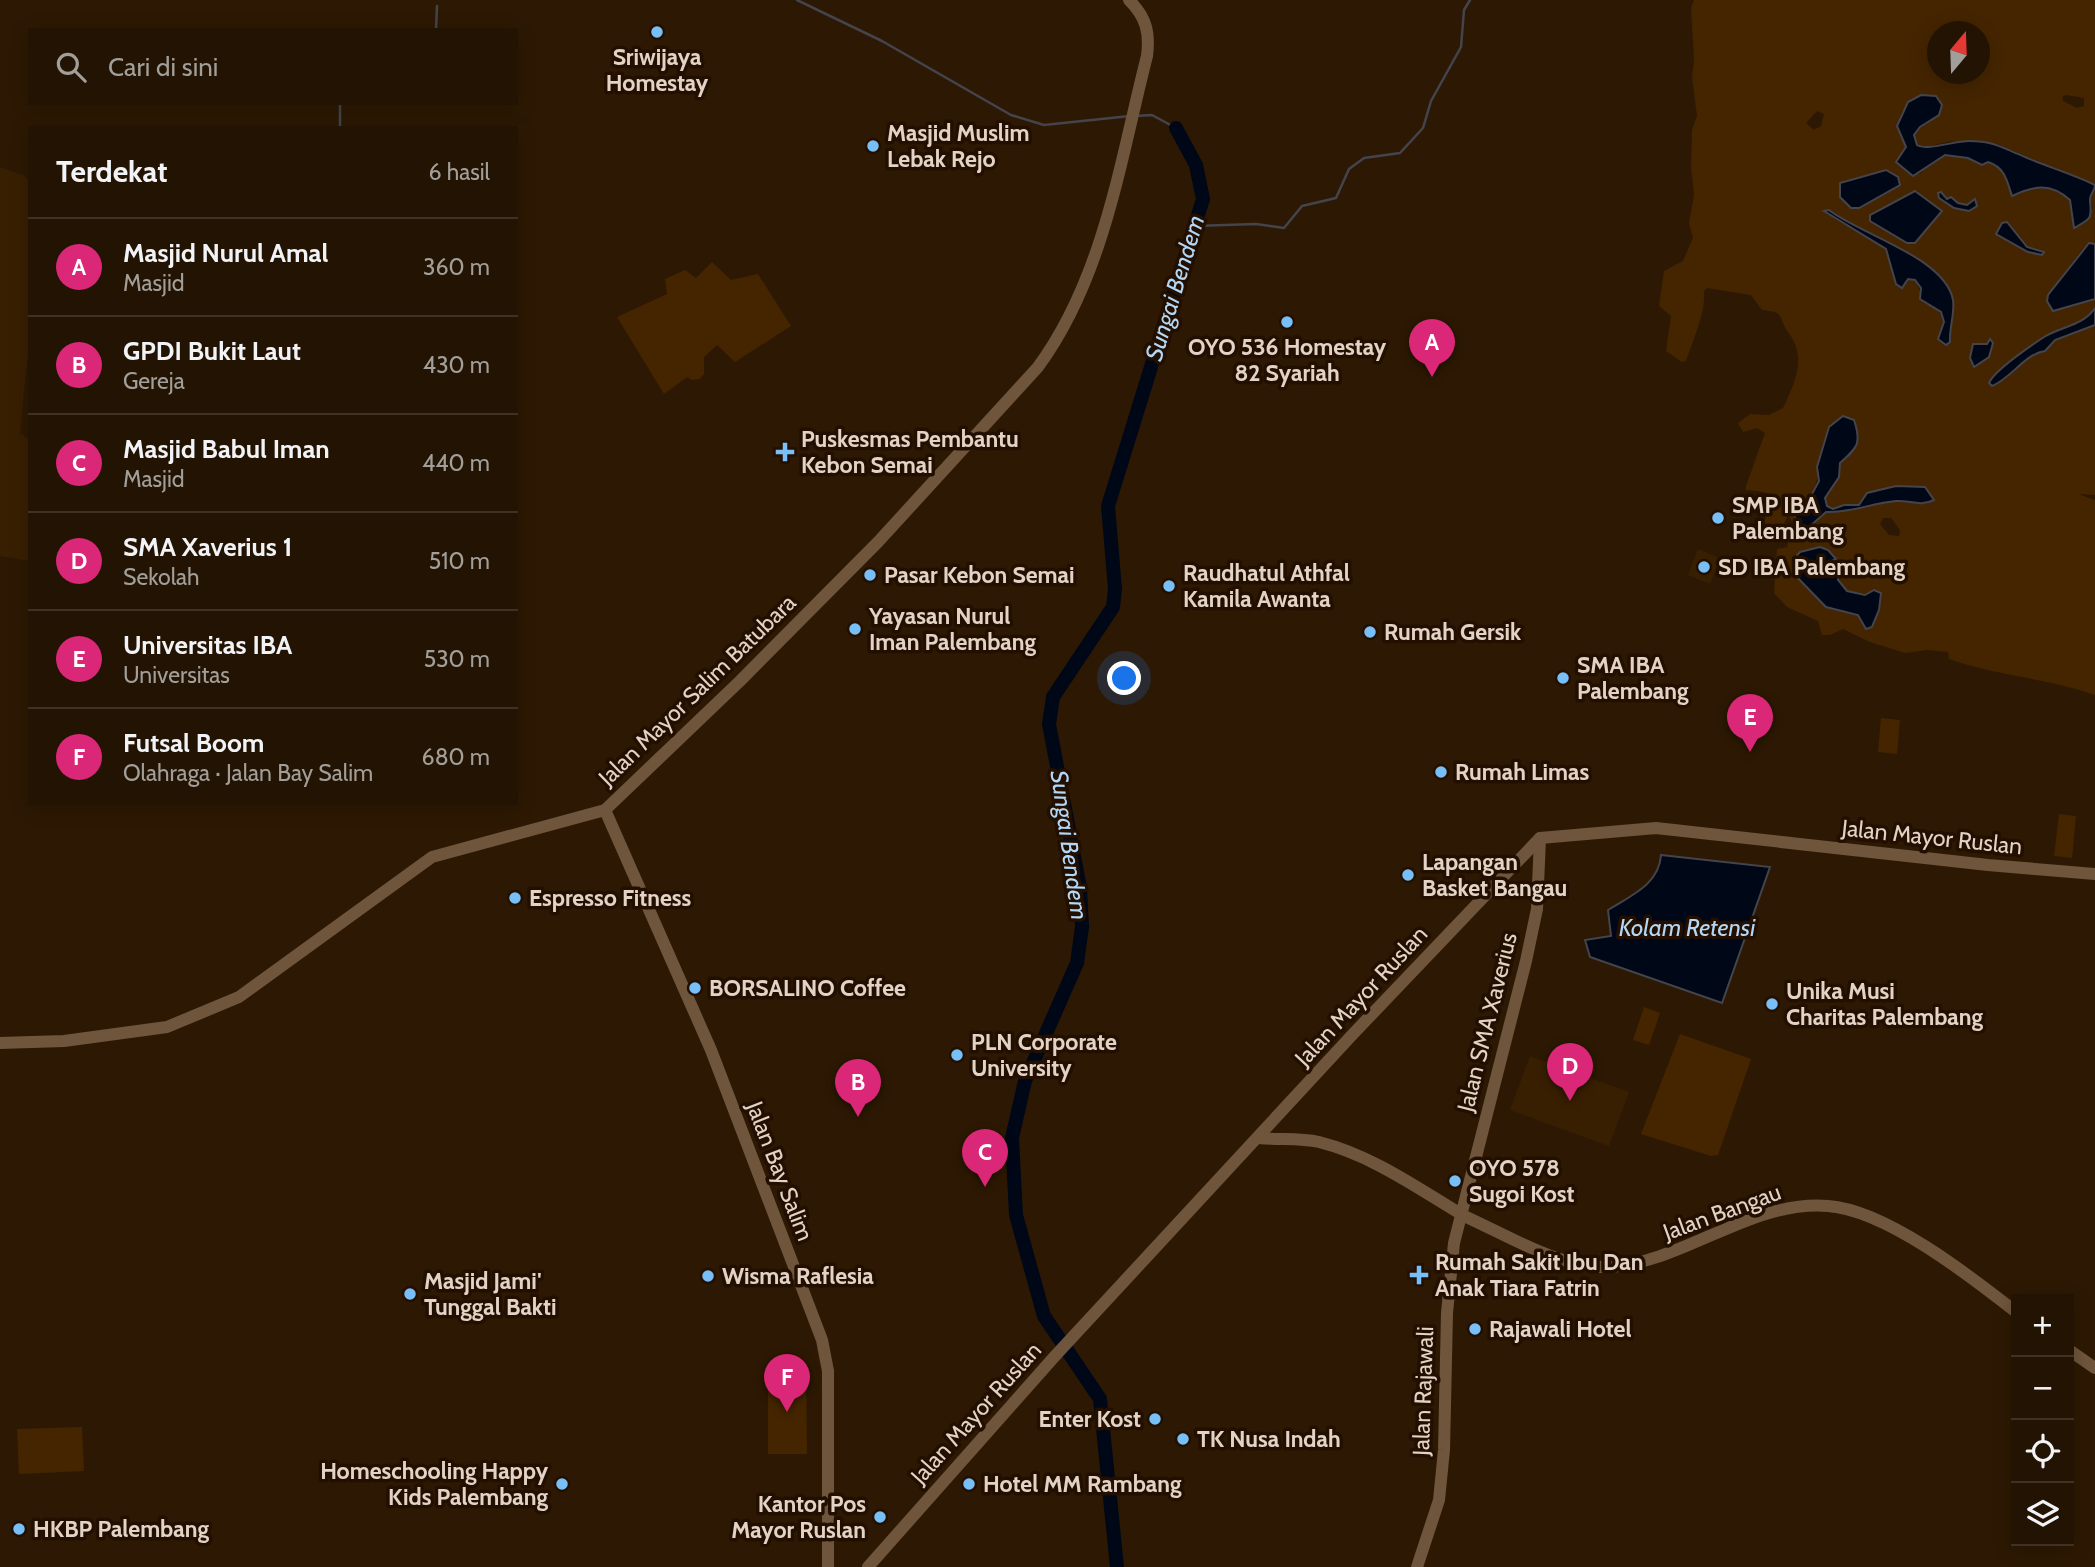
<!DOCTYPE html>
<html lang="id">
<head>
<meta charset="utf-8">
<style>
  body { margin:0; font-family:Cabin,sans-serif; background:#2a1c0c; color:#f1f3f6 }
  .controls { position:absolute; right:21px; bottom:21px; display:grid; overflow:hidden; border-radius:0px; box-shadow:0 4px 18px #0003 }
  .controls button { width:63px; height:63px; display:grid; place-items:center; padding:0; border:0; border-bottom:2px solid #3f3224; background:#221302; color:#f1f3f6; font:35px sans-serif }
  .compass { position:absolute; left:1927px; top:21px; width:63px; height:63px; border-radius:50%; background:#221302; box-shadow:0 4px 18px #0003; rotate:19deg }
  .you { position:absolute; left:1125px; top:679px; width:24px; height:24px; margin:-18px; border:5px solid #fff; border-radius:50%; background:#1a73e8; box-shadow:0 0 0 10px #1a73e833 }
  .badge { display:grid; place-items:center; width:46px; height:46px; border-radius:50%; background:#db2777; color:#fff; font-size:23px; font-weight:700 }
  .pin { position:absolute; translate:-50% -58px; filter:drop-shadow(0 2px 4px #0008) }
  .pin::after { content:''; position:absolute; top:37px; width:24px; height:21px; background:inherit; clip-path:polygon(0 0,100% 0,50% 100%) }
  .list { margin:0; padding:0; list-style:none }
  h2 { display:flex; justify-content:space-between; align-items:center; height:91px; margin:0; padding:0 28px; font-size:30px }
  h2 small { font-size:23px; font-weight:400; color:#a29e99 }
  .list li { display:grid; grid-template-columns:46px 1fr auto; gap:21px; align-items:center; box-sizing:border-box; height:98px; padding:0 28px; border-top:2px solid #3f3224 }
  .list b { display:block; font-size:26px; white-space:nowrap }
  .list p { margin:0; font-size:23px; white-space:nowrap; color:#a29e99 }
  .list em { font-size:23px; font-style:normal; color:#a29e99 }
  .icon { flex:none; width:38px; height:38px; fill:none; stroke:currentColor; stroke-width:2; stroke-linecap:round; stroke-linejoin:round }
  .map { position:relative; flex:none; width:2095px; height:1567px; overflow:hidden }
  .search { position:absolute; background:#221302; box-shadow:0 4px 18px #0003; left:28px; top:28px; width:490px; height:77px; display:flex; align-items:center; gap:18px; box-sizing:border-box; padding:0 24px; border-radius:0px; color:#a29e99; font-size:26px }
  .panel { position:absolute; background:#221302; box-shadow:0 4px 18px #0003; left:28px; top:126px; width:490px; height:679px; border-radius:0px }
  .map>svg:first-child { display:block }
  .built { fill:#391f02 }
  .green { fill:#452500; fill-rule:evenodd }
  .water { fill:#000717; stroke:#44444c; stroke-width:2 }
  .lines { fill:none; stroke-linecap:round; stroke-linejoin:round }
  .stream { stroke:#44444c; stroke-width:2.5 }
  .river { stroke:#000717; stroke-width:14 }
  .tertiary { stroke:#6f553b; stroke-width:12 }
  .poi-dot { fill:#78bff7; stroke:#230f00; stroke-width:2.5 }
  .labels { text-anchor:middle; stroke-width:7; stroke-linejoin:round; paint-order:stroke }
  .poi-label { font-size:23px; font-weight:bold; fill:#e2d3c6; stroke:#230f00; text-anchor:start }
  .street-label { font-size:23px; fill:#e2d3c6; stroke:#230f00 }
  .water-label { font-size:24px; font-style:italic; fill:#b2d7f7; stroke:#230f00 }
</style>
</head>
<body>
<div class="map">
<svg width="2095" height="1567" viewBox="0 0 2095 1567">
  <rect width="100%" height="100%" fill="#2d1903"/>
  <g class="built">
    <polygon points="0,167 25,176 30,182 30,331 20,433 30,440 30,561 0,556"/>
    <polygon points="1698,549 1720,558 1710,584 1688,575"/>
    <polygon points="1530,1056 1629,1092 1609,1146 1510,1110"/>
  </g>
  <g class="green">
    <path d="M1694,0h401v185l-100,-42 -43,-2 -32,7 -6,-6c0,-18 21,-17 28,-33l-40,3 -5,14 9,21 -10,14 24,13 12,-13 13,-6 43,7 8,3 13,13 3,18c19,-9 51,-17 60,10 3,8 0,14 6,21l15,-19 -3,-10 5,-7v53l-12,4 -35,47 5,16 42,-12v9l-7,11 -7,1 -79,48 -13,15 3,3c21,-8 31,-32 53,-35l10,-11 40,-15v170l-17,-1 17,6v195c-48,-17 -98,-19 -146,-36l-1,-7 -21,-2 -22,3 -35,-11 -27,-13 -13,6h-8l-4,-14 -31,-14 -13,-14 3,-44 10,-2 6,-24 -5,-8 -12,25 -8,-3 -3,-17 5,-24 -5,-4 -19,-2v-4l19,-53 -8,-5 -14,4 -5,-9 12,-9 19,1 14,-7c13,-28 24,-51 5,-76 -11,-16 -2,-20 -26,-22l-11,-15 -44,-7 -3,3c2,21 -11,49 -18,70l-4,1 -16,-11 5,-35 -12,-10 5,-35 19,-10 10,-23 -4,-15 5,-28 -3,-29 1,-36 5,-14 -5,-40 2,-15 -3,-53zM1938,32h42v42h-42zM2066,95l18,3v8l-7,2 -14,-7 -1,-4zM1817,111l7,3 -3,12 -7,4 -8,-7zM1900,185l-41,23h-8l-11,-11zM1915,191h4l-12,52 -37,-22 1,-6zM1829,210c30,25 117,47 124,91 2,13 -5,24 -3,37 -10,-13 -4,-30 -24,-34l-11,-24 -7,-1 -6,9 -6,-4 -10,-35 -53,-31zM2005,221l22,26 14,4 1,4 -32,-12 -14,-10zM1843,416l6,41 -9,6 -1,14 -14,21 2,8 6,3 15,-4h11l6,-9 31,-10 31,4 6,10 -8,4 -26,-4 -25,3 -48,9 -14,14 -14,-1 -4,-7 2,-9c37,-19 12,-74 47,-93zM1891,518l9,12 -1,6 -10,-1 -9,-11 3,-6zM1820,547l8,3v19l19,22 35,5 -7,25 -8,8 -9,-15 -25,-4 -40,-37 7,-21z"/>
    <polygon points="712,262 731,280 758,274 791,326 735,362 717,345 704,357 704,374 700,379 692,380 687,377 664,394 617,317 667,294 665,279 685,270 696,278"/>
    <polygon points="1881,718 1900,720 1897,754 1878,752"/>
    <polygon points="2059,814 2076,816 2072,858 2054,856"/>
    <polygon points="1644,1007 1660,1013 1649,1045 1633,1040"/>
    <polygon points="1680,1034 1751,1059 1718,1155 1711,1156 1641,1134"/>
    <polygon points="768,1369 806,1369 807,1454 768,1454"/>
    <polygon points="82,1427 84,1471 19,1474 17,1429"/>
  </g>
  <g class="water">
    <path d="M1921,95l15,1 6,9 -3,10 -19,12 -6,8 3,10c10,6 37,-4 52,-4 26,0 33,7 56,16 23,10 47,17 70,28 0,7 -6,9 -5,16 2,18 1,18 -16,27l-4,-28c-20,-18 -36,-14 -58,-4 -5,-14 -6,-28 -24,-34l-6,3 -14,-7 -23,-3 -32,21 -17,-14 10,-15 -9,-21 11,-24z"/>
    <polygon points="1886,170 1898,177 1900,185 1859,208 1851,208 1840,197 1840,183"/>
    <polygon points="1915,191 1942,211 1915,243 1907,243 1870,221 1870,215"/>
    <polygon points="1941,192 1947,199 1951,197 1958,203 1967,205 1975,199 1977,206 1969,211 1954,208 1939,198 1938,193"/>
    <path d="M1829,210c30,24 116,47 124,90 2,14 -4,28 -3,42l-4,3 -8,-6 6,-17 -3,-10 -21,-13 1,-11 -6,-8 -7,-1 -6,9 -6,-4 -10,-35 -62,-38z"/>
    <polygon points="2007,222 2027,247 2044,252 2042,255 2028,252 1996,234 2002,223"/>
    <polygon points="2089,243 2095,244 2095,299 2053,311 2047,301 2048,295"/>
    <path d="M2095,308v17l-40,15 -10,11c-21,3 -33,27 -53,35l-3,-3c5,-12 43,-38 55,-46 18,-11 39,-11 51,-29z"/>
    <polygon points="1990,339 1993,343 1989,357 1974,367 1970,358 1973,344 1987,344"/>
    <path d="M1843,416l11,4c8,24 3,28 -14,43l-1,14 -14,21 2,8 6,3 11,-4h15l8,-12 29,-7 29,1 9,13c-14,7 -24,0 -38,1 -24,2 -45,12 -70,11l-18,16 -10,-3 -6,-16 8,-2 11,-11 8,-15 -2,-14 12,-40z"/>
    <polygon points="1820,547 1828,550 1836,559 1829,562 1828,569 1838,572 1838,580 1847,591 1865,595 1874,590 1881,593 1879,610 1872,627 1866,629 1858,615 1826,607 1793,573 1793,560 1800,552"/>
    <path d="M1661,855l109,12 -48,136 -132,-46 -5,-17 26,-4 -3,-26c22,-14 51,-25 53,-55z"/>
  </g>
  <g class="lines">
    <g class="stream">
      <polyline points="797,0 882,41 1011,115 1044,125 1130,116"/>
      <polyline points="436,30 437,6"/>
      <polyline points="1136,116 1152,115 1176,128"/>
      <polyline points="340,128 340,103"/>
      <polyline points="1194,226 1256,224 1284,228 1302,206 1336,198 1349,169 1364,158 1400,153 1423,128 1431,101 1461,47 1464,10 1470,0"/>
    </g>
    <polyline class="river" points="1117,1567 1100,1399 1044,1316 1016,1215 1012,1138 1025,1081 1077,963 1082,927 1080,888 1049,724 1053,697 1113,607 1115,589 1108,506 1203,199 1196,165 1176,128"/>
    <g class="tertiary">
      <polyline points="605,810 711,1050 822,1340 828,1371 828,1567"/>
      <path d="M0,1043l64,-2 103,-14 72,-30 193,-140 173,-47 135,-129 138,-139 160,-175c66,-90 82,-206 109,-311 3,-24 -1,-39 -18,-56"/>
      <path d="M1259,1138c19,2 41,0 60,4 52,13 97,45 142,72"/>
      <path d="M1464,1216c43,19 96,53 145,51 77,-5 140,-67 219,-61 58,4 142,70 188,106"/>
      <polyline points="2069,1350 2095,1368"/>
      <polyline points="868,1567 1055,1356 1353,1034 1540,838 1656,828 1988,865 2095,874"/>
      <polyline points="1417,1567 1439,1500 1444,1450 1447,1313 1454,1243 1526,961 1537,909 1540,838"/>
    </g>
  </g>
  <g class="poi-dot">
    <circle cx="657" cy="32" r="7"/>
    <circle cx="873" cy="146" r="7"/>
    <circle cx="1287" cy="322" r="7"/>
    <path d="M781.5 441.5h7v7h7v7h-7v7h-7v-7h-7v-7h7z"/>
    <circle cx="1718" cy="518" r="7"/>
    <circle cx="1704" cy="567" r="7"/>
    <circle cx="870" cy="575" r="7"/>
    <circle cx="1169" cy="586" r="7"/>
    <circle cx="855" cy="629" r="7"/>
    <circle cx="1370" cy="632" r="7"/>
    <circle cx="1563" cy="678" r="7"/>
    <circle cx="1441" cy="772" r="7"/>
    <circle cx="1408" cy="875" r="7"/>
    <circle cx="515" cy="898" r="7"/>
    <circle cx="695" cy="988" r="7"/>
    <circle cx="1772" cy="1004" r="7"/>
    <circle cx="957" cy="1055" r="7"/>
    <circle cx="1455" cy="1181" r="7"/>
    <path d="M1415.5 1264.5h7v7h7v7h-7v7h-7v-7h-7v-7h7z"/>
    <circle cx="708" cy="1276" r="7"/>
    <circle cx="410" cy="1294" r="7"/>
    <circle cx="1475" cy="1329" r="7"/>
    <circle cx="1155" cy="1419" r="7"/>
    <circle cx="1183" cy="1439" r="7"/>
    <circle cx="562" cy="1484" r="7"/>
    <circle cx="969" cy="1484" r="7"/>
    <circle cx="880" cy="1517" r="7"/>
    <circle cx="19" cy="1529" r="7"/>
  </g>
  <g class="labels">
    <g class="poi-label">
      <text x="657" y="65" text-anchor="middle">Sriwijaya<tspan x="657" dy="26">Homestay</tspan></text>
      <text x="887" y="141">Masjid Muslim<tspan x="887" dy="26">Lebak Rejo</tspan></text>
      <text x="1287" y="355" text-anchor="middle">OYO 536 Homestay<tspan x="1287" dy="26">82 Syariah</tspan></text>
      <text x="801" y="447">Puskesmas Pembantu<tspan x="801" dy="26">Kebon Semai</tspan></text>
      <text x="1732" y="513">SMP IBA<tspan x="1732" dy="26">Palembang</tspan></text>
      <text x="1718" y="575">SD IBA Palembang</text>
      <text x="1183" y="581">Raudhatul Athfal<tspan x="1183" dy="26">Kamila Awanta</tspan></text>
      <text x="884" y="583">Pasar Kebon Semai</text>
      <text x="869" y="624">Yayasan Nurul<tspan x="869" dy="26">Iman Palembang</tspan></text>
      <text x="1384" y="640">Rumah Gersik</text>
      <text x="1577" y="673">SMA IBA<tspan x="1577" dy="26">Palembang</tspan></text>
      <text x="1455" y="780">Rumah Limas</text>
      <text x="1422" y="870">Lapangan<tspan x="1422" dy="26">Basket Bangau</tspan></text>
      <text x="529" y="906">Espresso Fitness</text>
      <text x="709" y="996">BORSALINO Coffee</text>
      <text x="1786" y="999">Unika Musi<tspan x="1786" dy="26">Charitas Palembang</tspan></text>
      <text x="971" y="1050">PLN Corporate<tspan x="971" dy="26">University</tspan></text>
      <text x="1469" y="1176">OYO 578<tspan x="1469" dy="26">Sugoi Kost</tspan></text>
      <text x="1435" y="1270">Rumah Sakit Ibu Dan<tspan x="1435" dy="26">Anak Tiara Fatrin</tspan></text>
      <text x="722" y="1284">Wisma Raflesia</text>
      <text x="424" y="1289">Masjid Jami'<tspan x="424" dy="26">Tunggal Bakti</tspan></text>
      <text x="1489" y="1337">Rajawali Hotel</text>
      <text x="1141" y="1427" text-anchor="end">Enter Kost</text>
      <text x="1197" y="1447">TK Nusa Indah</text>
      <text x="548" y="1479" text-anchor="end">Homeschooling Happy<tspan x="548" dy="26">Kids Palembang</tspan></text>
      <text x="983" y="1492">Hotel MM Rambang</text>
      <text x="866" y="1512" text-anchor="end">Kantor Pos<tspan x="866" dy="26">Mayor Ruslan</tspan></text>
      <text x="33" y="1537">HKBP Palembang</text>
    </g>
    <g class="street-label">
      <text transform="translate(697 690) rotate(-44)" y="8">Jalan Mayor Salim Batubara</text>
      <text transform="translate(1932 837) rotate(6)" y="8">Jalan Mayor Ruslan</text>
      <text transform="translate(1361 996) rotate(-47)" y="8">Jalan Mayor Ruslan</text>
      <text transform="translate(1487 1022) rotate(-76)" y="8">Jalan SMA Xaverius</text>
      <text transform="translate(780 1171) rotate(69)" y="8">Jalan Bay Salim</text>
      <text transform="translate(1722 1212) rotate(-20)" y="8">Jalan Bangau</text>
      <text transform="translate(1423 1391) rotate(-88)" y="8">Jalan Rajawali</text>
      <text transform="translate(976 1413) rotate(-48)" y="8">Jalan Mayor Ruslan</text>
    </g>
    <g class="water-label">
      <text transform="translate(1175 288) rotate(-73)" y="8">Sungai Bendem</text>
      <text transform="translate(1069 845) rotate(82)" y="8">Sungai Bendem</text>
      <text x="1687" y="936">Kolam Retensi</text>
    </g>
  </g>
</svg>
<div class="controls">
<button>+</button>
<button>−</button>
<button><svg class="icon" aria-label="locate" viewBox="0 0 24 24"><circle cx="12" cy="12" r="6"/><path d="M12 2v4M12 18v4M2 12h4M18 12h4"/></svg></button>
<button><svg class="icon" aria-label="layers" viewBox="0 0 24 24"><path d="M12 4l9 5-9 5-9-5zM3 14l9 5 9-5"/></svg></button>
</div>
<svg class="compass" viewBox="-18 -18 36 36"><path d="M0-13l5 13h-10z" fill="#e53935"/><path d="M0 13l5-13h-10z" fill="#a29e99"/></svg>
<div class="you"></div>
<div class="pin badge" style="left:1432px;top:377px">A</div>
<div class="pin badge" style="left:858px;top:1117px">B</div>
<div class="pin badge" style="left:985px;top:1187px">C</div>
<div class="pin badge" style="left:1570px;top:1101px">D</div>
<div class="pin badge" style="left:1750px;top:752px">E</div>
<div class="pin badge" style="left:787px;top:1412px">F</div>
<div class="search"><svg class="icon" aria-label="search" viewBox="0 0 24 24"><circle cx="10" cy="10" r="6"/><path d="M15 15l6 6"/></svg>Cari di sini</div>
<section class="panel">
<h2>Terdekat<small>6 hasil</small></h2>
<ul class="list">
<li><span class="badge">A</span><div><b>Masjid Nurul Amal</b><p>Masjid</p></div><em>360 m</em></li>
<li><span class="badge">B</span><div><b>GPDI Bukit Laut</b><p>Gereja</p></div><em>430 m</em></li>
<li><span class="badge">C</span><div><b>Masjid Babul Iman</b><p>Masjid</p></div><em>440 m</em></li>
<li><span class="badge">D</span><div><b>SMA Xaverius 1</b><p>Sekolah</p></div><em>510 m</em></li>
<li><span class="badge">E</span><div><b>Universitas IBA</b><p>Universitas</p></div><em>530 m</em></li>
<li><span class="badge">F</span><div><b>Futsal Boom</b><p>Olahraga · Jalan Bay Salim</p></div><em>680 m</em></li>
</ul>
</section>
</div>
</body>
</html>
